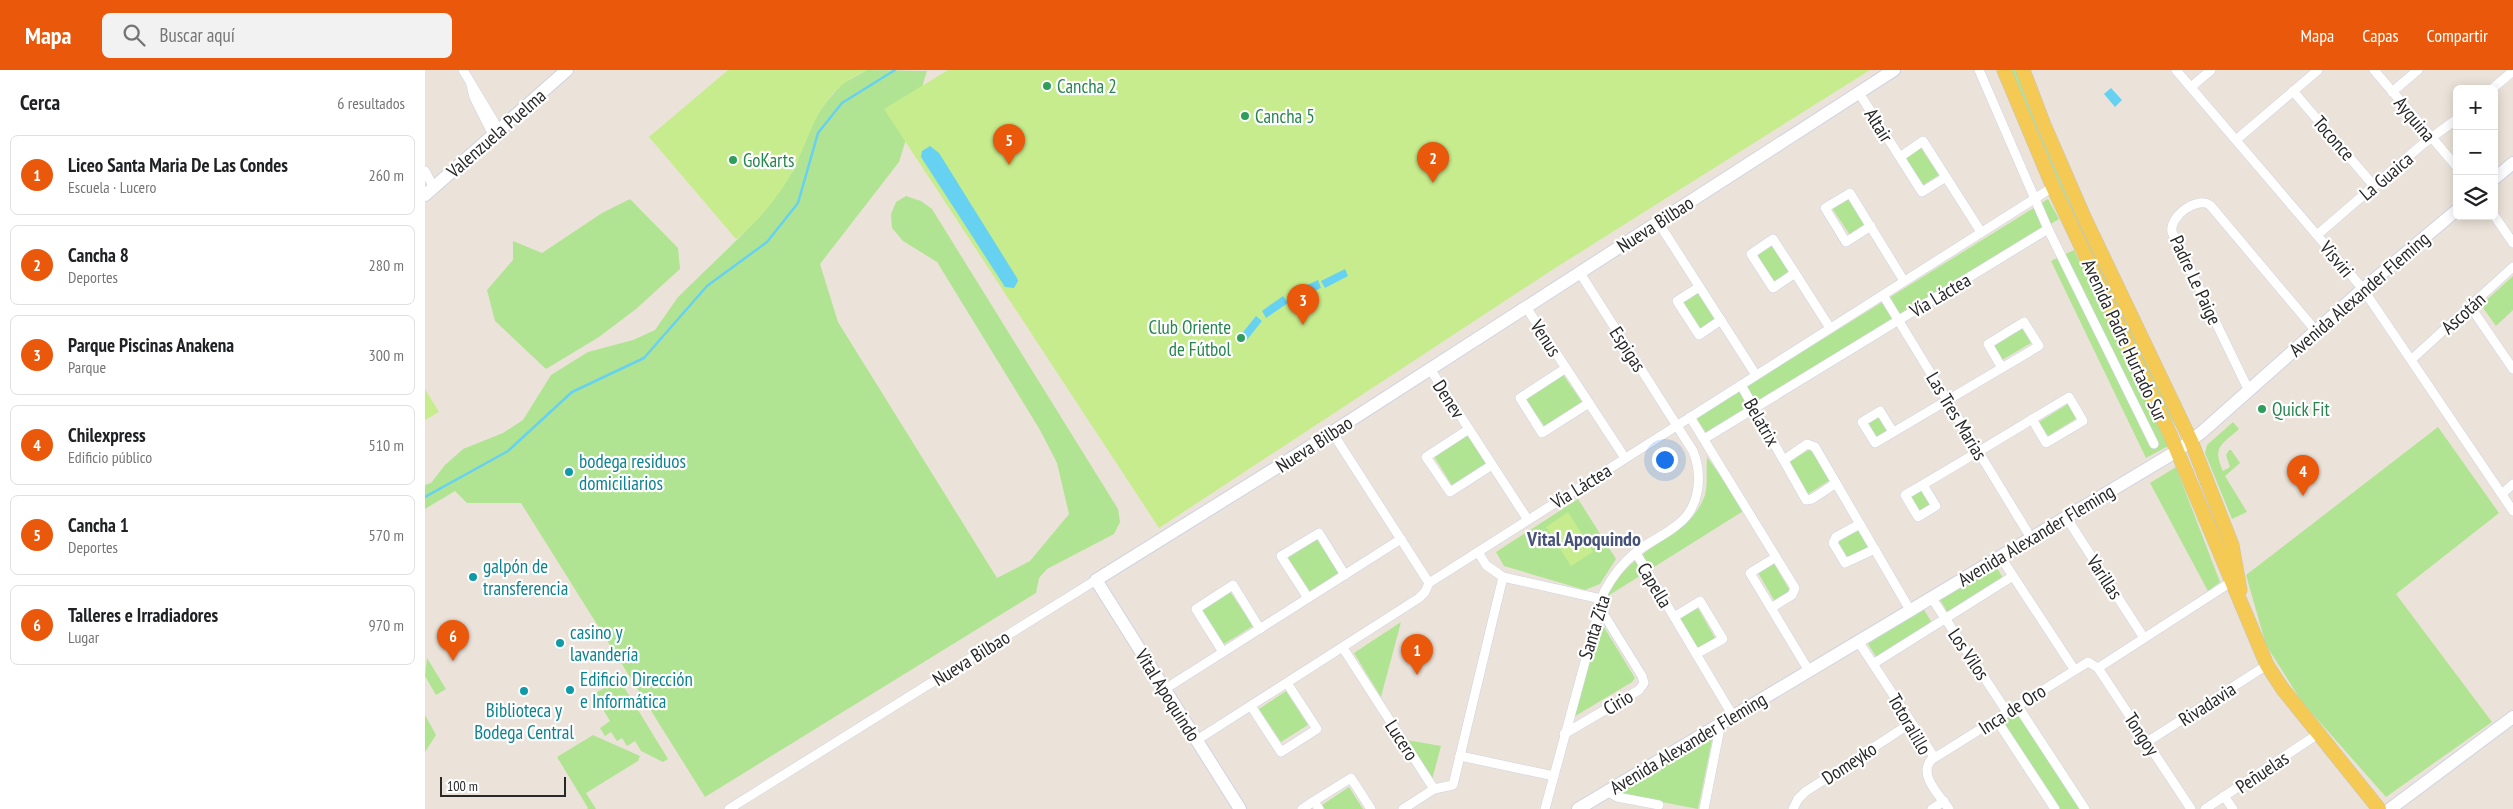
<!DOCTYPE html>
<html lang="es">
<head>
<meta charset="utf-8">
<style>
  body { margin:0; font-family:"PT Sans Narrow",sans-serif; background:#f2f2f2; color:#202124 }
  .controls { position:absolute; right:15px; top:15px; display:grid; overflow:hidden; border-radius:8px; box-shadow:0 2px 12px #0003 }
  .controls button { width:45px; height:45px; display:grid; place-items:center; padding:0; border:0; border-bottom:1px solid #e0e0e0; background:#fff; color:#202124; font:25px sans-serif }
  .scale { position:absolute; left:15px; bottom:12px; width:126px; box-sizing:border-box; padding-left:5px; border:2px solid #282828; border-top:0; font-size:14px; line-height:18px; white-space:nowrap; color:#282828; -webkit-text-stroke:4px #fff; paint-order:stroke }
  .you { position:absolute; left:1239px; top:389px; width:18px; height:18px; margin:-12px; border:4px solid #fff; border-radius:50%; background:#1a73e8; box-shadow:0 0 0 8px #1a73e833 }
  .badge { display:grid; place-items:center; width:32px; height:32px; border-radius:50%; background:#ea580c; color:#fff; font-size:16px; font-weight:700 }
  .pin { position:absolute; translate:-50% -41px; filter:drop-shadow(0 1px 2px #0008) }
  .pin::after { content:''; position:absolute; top:26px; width:18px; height:15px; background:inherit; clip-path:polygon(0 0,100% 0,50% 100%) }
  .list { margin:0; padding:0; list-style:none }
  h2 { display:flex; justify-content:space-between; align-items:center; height:65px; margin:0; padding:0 20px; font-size:21px }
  h2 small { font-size:16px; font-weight:400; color:#757577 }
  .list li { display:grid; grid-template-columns:32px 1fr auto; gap:15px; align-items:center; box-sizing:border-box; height:80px; margin:0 10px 10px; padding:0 10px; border:1px solid #e0e0e0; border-radius:8px }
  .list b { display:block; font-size:19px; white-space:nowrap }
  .list p { margin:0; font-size:16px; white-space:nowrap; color:#757577 }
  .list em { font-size:16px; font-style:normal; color:#757577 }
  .icon { flex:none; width:28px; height:28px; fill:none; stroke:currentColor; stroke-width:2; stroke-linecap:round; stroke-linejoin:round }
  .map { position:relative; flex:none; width:2088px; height:739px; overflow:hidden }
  header { display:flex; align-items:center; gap:30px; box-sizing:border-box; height:70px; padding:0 25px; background:#ea580c; color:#fff }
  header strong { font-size:24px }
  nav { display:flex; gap:28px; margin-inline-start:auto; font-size:18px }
  .search { width:350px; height:45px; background:#f2f2f2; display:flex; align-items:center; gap:12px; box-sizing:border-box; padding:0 18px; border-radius:8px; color:#757577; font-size:19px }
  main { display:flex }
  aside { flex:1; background:#fff }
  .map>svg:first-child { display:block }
  .green { fill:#b1e492 }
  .pitch { fill:#c7ec8d }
  .water { fill:#67d1f2 }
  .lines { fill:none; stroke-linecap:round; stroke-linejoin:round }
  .stream { stroke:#67d1f2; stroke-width:2.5 }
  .street-casing { stroke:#ced2e2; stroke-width:10 }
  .secondary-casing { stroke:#ced2e2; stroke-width:14 }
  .primary-casing { stroke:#c3c3c3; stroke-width:15 }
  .street { stroke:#fff; stroke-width:9 }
  .secondary { stroke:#fff; stroke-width:12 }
  .primary { stroke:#f5ca54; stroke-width:14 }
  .leisure-dot { fill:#2e9e5b; stroke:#fff; stroke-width:2 }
  .culture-dot { fill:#0f9aa8; stroke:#fff; stroke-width:2 }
  .labels { text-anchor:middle; stroke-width:4.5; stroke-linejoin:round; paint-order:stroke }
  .leisure-label { font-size:19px; fill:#27864d; stroke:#fff; text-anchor:start }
  .street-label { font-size:19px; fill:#282828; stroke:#fff }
  .culture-label { font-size:19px; fill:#0d838f; stroke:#fff; text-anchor:start }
  .neighbourhood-label { font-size:20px; font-weight:bold; fill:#475279; stroke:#fff }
</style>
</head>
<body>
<header>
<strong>Mapa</strong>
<div class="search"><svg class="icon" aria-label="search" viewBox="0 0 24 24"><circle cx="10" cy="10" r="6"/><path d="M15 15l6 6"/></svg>Buscar aquí</div>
<nav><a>Mapa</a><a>Capas</a><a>Compartir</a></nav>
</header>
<main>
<aside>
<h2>Cerca<small>6 resultados</small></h2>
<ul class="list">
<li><span class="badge">1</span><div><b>Liceo Santa Maria De Las Condes</b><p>Escuela · Lucero</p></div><em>260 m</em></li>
<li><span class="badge">2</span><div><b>Cancha 8</b><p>Deportes</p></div><em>280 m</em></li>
<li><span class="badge">3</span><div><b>Parque Piscinas Anakena</b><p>Parque</p></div><em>300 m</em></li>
<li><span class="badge">4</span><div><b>Chilexpress</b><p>Edificio público</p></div><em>510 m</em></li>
<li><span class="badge">5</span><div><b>Cancha 1</b><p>Deportes</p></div><em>570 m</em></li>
<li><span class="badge">6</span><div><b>Talleres e Irradiadores</b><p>Lugar</p></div><em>970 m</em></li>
</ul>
</aside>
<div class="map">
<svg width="2088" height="739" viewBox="0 0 2088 739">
  <rect width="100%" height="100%" fill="#ebe3d9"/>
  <g class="green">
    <polygon points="442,0 502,1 474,92 395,194 413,252 572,508 605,491 644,444 632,393 615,360 512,192 478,171 467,158 466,144 471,132 481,126 496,131 507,139 693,439 695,452 689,464 622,499 614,508 611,523 280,727 96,433 42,433 30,421 0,439 0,415 6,413 20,395 38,379 78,363 98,350 126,305 163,282 208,270 230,260 253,227 318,164 347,129 369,100 388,51 402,31 417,14"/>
    <polygon points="1586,0 1593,0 1753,356 1751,357 1722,306 1636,123"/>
    <polygon points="1496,78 1514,105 1498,115 1480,88"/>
    <polygon points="1423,127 1441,154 1425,165 1407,138"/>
    <polygon points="205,129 253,178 255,199 211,239 174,267 121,299 70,251 62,220 88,190 88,171 117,183 177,143"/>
    <polygon points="1623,129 1634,149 1282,364 1271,348"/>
    <polygon points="1347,175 1365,202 1349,212 1332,185"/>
    <polygon points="1649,180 1743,376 1721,388 1626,191"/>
    <polygon points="2088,206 2088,240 2071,256 2056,235"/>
    <polygon points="1273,222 1291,249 1275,259 1258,232"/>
    <polygon points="1598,258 1606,273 1577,290 1569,276"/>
    <polygon points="1137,303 1157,332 1120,357 1100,328"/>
    <polygon points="1643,334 1652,348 1623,366 1614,352"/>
    <polygon points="1454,347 1463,361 1451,368 1442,353"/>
    <path d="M1808,352l6,7c-18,16 -27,18 -16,42l7,-4 -4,-12 3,-5h2l9,13 -15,13 22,36 -15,7 -27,-66 2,-8z"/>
    <polygon points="2013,357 2074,443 1971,524 2067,652 1961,727 1877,632 1841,575 1821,505"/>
    <polygon points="1044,362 1064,394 1028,417 1008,385"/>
    <polygon points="1385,379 1405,410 1383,424 1363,393"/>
    <path d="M1282,387l38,53 -142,89c11,-20 26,-34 44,-48 22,-16 48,-27 58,-56 3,-11 1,-27 2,-38z"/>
    <polygon points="1751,397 1795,512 1783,521 1725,413"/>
    <polygon points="1498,420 1506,435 1495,441 1486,427"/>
    <polygon points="1153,429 1191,489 1175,514 1160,520 1079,496 1071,482"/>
    <polygon points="1434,460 1445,478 1424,490 1413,472"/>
    <polygon points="892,469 914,504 886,523 863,488"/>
    <polygon points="1348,492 1365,521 1349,530 1332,501"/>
    <polygon points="1569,493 1578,508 1523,543 1514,528"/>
    <polygon points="804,520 828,556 799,574 776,538"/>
    <polygon points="1273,538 1290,568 1270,580 1252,550"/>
    <polygon points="1498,538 1507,553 1452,588 1443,574"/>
    <polygon points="1174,549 1210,608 1207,612 1147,648"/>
    <polygon points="976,552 956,627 929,583"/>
    <polygon points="2,588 21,619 11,625 0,606"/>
    <polygon points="194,609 243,689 238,692 216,681 210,671 202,676 197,668 192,671 186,662 180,666 175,658 185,651 169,624"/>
    <polygon points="861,621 883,655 856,672 834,639"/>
    <polygon points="1592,639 1656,739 1634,739 1577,650"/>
    <polygon points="0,645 11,665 0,682"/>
    <polygon points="1289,660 1273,739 1185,722"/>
    <polygon points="168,665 215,686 213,691 161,723 171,739 162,739 163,738 132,687"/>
    <polygon points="982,670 1016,676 1007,710"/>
    <polygon points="924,717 938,739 900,739 897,735"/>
  </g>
  <g class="pitch">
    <path d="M303,0h139c-49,22 -52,56 -73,98 -10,22 -38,57 -58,71l-87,-102z"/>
    <polygon points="523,0 1445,0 1127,200 734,458 459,39"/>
    <polygon points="0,319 14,342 0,350"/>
    <polygon points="1143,442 1168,482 1146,496 1121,457"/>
  </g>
  <g class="water">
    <polygon points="1686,18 1697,30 1690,37 1679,24"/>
    <polygon points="505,76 514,83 592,208 593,211 589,218 580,217 496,87 497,81"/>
    <polygon points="920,199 923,206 900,218 896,211"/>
    <polygon points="893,210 896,218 872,228 869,221"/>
    <polygon points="858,226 863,233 841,248 837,241"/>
    <polygon points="831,246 837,251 821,271 815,266"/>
  </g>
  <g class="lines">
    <polyline class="stream" points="0,427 83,381 147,322 219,288 282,216 342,172 373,133 393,63 417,33 470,0"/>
    <g class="street-casing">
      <g id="street">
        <polyline points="38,0 74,60"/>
        <polyline points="1554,0 1623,159 1729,374"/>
        <polyline points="1751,0 1938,219 2088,441"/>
        <polyline points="1949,0 2032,97"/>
        <polyline points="46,15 49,27 68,65"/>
        <polyline points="1766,17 1786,0"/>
        <polyline points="2067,19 2088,1"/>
        <polyline points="1868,21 1949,116"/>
        <polyline points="1967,22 1993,0"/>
        <polyline points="1434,23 1497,122 1521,107"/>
        <polyline points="1811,70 1893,0"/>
        <polyline points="1475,87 1498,71 1556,162"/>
        <polyline points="0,101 9,118"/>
        <polyline points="2069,145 2088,173"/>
        <polyline points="1233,152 1331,305"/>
        <polyline points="1446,156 1421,172 1400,138 1425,123 1479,211"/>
        <polyline points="1892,165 1999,73 2032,49"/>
        <polygon points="1348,169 1370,203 1348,218 1326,184"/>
        <polyline points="1370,203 1405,258"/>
        <polyline points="1274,217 1252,231 1274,265 1296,250"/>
        <polyline points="1458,225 1606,468"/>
        <polyline points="2045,236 2088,299"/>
        <polyline points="1101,237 1200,388"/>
        <polyline points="1987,289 2088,197"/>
        <polyline points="1141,298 1095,328 1117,363 1164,333"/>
        <polyline points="1005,299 1103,450"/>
        <polyline points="1316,315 1381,430 1387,429 1411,413"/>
        <path d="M1824,321l-77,-159c-3,-15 24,-36 38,-27l106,126"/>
        <polyline points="1265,347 1370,518 1367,525 1346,538"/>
        <polyline points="1044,359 1001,387 1025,422 1067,395"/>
        <polyline points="907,362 1004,513"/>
        <polyline points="1468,362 1455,341 1437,352 1450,373 1614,276 1599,252 1563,274 1577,298"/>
        <polyline points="1279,369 1623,159"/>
        <polyline points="1359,390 1382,374 1390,377 1485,540"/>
        <path d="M1498,415l13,21 -18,11 -13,-22c55,-32 109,-65 164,-98l14,24 -37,22 -14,-24"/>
        <polyline points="2077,424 2088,414"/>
        <polyline points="1641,447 1719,568"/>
        <polyline points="1435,454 1411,467 1408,473 1420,493 1450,479"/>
        <polyline points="1053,482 1061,495 1078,507 1176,529"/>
        <polyline points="1211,483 1308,646"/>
        <polyline points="1575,486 1649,599"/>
        <polyline points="1351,487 1325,503 1384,601"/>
        <polyline points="1506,527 1582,642"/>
        <polyline points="883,528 856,486 894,463 920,505"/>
        <polyline points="1249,547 1275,531 1298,569 1271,584"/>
        <polyline points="1433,571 1509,687"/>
        <polyline points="918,578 1009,719"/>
        <polyline points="798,582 771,539 808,515 835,559"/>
        <polyline points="1448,594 1588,506"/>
        <polyline points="1673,598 1806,512"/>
        <polyline points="740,619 976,469"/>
        <polyline points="1592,635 1660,739"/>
        <polyline points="826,636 856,682 892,659 862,613"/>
        <polyline points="1571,649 1630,739"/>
        <polyline points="1139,664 1214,620 1219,613 1217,606 1173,535"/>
        <polyline points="772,670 994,528 1000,522 1004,513 1628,117"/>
        <polyline points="1722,672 1842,595"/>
        <polyline points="1035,686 1129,706"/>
        <polyline points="1182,721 1192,727 1234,735"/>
        <polyline points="1799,726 1808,739"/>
        <polyline points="889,731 926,708 946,739"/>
        <polyline points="304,739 671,510"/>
        <polyline points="877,739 889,731 894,739"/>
        <polyline points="978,739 1009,719 1028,715 1078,507"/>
        <path d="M1120,739l59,-217c8,-15 18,-28 31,-39 13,-11 29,-17 42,-28 23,-17 26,-49 16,-74l-113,-178"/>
        <polyline points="1279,739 1296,653"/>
        <polyline points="1368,739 1373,729 1380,722 1486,653"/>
        <polyline points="1507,739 1519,731"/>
        <path d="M1524,739c-9,-13 -31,-34 -18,-49l157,-98 10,6 93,141"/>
        <polyline points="1780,739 1893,664"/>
      </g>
    </g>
    <g class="secondary-casing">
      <g id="secondary">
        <polyline points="2069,109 2088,93"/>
        <polyline points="0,125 142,0"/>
        <polyline points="815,739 671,510 878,381 1469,0"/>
        <polyline points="1153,739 1752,381 1777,362 1938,219 2032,140"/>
        <polyline points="1965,739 2088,647"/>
      </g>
    </g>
    <g class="primary-casing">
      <g id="primary">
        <polyline points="1579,0 1628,117 1745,364 1842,595 1857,618 1954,739"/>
        <polyline points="1598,0 1619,55 1659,147 1766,371 1807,475 1815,520"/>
      </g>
    </g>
    <use href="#street" class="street"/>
    <use href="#secondary" class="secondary"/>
    <use href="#primary" class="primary"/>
  </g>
  <g class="leisure-dot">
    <circle cx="622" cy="16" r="5"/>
    <circle cx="820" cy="46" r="5"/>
    <circle cx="308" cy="90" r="5"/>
    <circle cx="816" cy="268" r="5"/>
    <circle cx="1837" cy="339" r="5"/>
  </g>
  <g class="culture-dot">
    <circle cx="144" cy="402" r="5"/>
    <circle cx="48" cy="507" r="5"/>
    <circle cx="135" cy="573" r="5"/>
    <circle cx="145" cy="620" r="5"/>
    <circle cx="99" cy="621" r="5"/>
  </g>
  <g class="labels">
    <g class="leisure-label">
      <text x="632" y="23">Cancha 2</text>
      <text x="830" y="53">Cancha 5</text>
      <text x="318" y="97">GoKarts</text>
      <text x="806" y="264" text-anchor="end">Club Oriente<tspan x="806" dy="22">de Fútbol</tspan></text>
      <text x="1847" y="346">Quick Fit</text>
    </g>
    <g class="street-label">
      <text transform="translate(1990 49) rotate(50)" y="7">Ayquina</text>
      <text transform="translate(1454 55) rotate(58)" y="7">Altair</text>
      <text transform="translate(71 63) rotate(-41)" y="7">Valenzuela Puelma</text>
      <text transform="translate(1909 68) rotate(49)" y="7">Toconce</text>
      <text transform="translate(1961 106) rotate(-40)" y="7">La Guaica</text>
      <text transform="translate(1230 154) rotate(-33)" y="7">Nueva Bilbao</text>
      <text transform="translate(1912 189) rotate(50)" y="7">Visviri</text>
      <text transform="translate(1771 210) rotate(65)" y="7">Padre Le Paige</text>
      <text transform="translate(1934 224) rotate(-41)" y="7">Avenida Alexander Fleming</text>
      <text transform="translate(1515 225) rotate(-31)" y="7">Vía Láctea</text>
      <text transform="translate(2038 243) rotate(-42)" y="7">Ascotán</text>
      <text transform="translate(1121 268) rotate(57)" y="7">Venus</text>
      <text transform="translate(1700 270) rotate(65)" y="7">Avenida Padre Hurtado Sur</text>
      <text transform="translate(1203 279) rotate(57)" y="7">Espigas</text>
      <text transform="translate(1024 329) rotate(57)" y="7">Denev</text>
      <text transform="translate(1532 346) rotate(59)" y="7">Las Tres Marias</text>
      <text transform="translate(1337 352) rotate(60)" y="7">Belatrix</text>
      <text transform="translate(889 374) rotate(-33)" y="7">Nueva Bilbao</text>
      <text transform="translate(1156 416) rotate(-32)" y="7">Vía Láctea</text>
      <text transform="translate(1611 465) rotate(-31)" y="7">Avenida Alexander Fleming</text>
      <text transform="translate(1680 507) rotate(57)" y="7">Varillas</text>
      <text transform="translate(1230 515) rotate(59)" y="7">Capella</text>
      <text transform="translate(1169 557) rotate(-73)" y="7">Santa Zita</text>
      <text transform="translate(1544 584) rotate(56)" y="7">Los Vilos</text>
      <text transform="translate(546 588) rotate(-32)" y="7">Nueva Bilbao</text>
      <text transform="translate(743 625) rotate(58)" y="7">Vital Apoquindo</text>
      <text transform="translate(1193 632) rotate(-31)" y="7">Cirio</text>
      <text transform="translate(1782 634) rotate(-33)" y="7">Rivadavia</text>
      <text transform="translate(1587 639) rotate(-33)" y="7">Inca de Oro</text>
      <text transform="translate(1485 654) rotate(60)" y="7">Totoralillo</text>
      <text transform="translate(1717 664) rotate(57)" y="7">Tongoy</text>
      <text transform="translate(977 670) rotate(57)" y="7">Lucero</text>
      <text transform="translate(1263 673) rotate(-31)" y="7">Avenida Alexander Fleming</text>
      <text transform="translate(1424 693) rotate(-33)" y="7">Domeyko</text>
      <text transform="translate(1837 702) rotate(-34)" y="7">Peñuelas</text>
    </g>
    <g class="culture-label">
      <text x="154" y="398">bodega residuos<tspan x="154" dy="22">domiciliarios</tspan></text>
      <text x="58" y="503">galpón de<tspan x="58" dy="22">transferencia</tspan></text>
      <text x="145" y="569">casino y<tspan x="145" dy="22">lavandería</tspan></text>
      <text x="155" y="616">Edificio Dirección<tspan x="155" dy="22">e Informática</tspan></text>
      <text x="99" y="647" text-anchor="middle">Biblioteca y<tspan x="99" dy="22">Bodega Central</tspan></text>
    </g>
    <g class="neighbourhood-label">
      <text x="1159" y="476">Vital Apoquindo</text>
    </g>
  </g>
</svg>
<div class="controls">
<button>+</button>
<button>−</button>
<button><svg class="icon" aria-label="layers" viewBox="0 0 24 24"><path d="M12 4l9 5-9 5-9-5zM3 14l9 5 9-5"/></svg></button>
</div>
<div class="scale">100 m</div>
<div class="you"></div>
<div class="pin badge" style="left:992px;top:605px">1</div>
<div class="pin badge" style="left:1008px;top:113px">2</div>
<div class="pin badge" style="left:878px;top:255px">3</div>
<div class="pin badge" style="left:1878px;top:426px">4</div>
<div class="pin badge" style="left:584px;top:95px">5</div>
<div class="pin badge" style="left:28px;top:591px">6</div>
</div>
</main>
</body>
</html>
